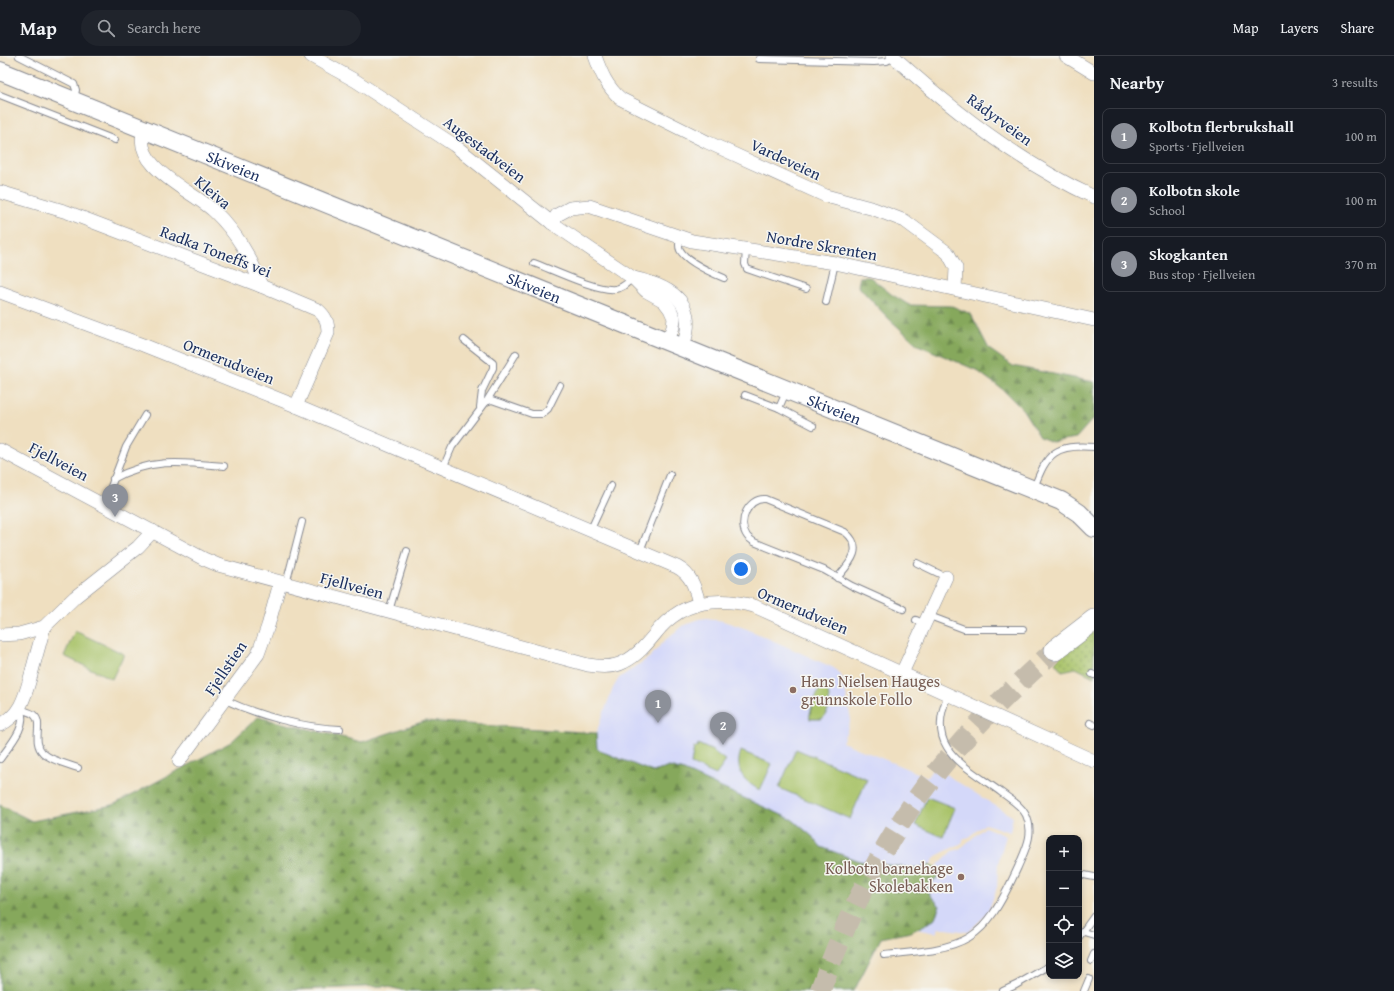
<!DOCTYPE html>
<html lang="en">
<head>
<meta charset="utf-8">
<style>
  body { margin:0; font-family:"Gentium Book Plus",serif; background:#20242c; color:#f1f3f6 }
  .controls { position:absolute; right:12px; bottom:12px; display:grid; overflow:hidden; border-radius:8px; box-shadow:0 2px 6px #0003 }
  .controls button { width:36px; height:36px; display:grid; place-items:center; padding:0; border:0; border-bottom:1px solid #363941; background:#171b24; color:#f1f3f6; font:20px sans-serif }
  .you { position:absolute; left:741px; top:513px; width:14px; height:14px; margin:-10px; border:3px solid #fff; border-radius:50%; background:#1a73e8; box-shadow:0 0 0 6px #1a73e833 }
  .badge { display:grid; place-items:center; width:26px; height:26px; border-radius:50%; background:#8c9099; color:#fff; font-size:13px; font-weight:700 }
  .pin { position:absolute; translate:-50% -33px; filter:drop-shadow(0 1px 2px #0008) }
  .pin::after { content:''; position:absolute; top:21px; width:14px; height:12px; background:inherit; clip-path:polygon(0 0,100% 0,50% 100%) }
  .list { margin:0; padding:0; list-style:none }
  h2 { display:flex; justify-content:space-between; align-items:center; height:52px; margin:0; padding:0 16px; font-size:17px }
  h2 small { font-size:13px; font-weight:400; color:#9ea1a6 }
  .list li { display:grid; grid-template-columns:26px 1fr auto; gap:12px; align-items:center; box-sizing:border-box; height:56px; margin:0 8px 8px; padding:0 8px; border:1px solid #363941; border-radius:8px }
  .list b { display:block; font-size:15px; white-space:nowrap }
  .list p { margin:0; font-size:13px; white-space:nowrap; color:#9ea1a6 }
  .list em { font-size:13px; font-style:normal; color:#9ea1a6 }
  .icon { flex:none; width:22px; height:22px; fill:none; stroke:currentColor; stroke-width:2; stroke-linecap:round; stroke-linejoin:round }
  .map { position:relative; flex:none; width:1094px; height:935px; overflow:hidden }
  header { display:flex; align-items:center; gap:24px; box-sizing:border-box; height:56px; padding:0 20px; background:#171b24; border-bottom:1px solid #363941 }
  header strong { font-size:19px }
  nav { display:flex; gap:22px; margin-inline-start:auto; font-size:14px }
  .search { width:280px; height:36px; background:#20242c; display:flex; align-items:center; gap:10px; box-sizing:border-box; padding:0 14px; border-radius:22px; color:#9ea1a6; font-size:15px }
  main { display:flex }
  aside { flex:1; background:#171b24 }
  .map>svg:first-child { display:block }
  .built { fill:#d4d8f9 }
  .grass { fill:url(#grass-dots); stroke:#627863 }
  .forest { fill:url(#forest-firs); stroke:#506c5d }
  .green { fill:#a8c268; stroke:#627863 }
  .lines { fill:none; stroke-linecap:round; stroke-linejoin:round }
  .primary-tunnel { stroke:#c5bcac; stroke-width:21; stroke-dasharray:21 10; stroke-linecap:butt }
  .lane-casing { stroke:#85878f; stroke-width:8 }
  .street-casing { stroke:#85878f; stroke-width:14 }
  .secondary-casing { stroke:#85878f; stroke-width:20 }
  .primary-casing { stroke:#85878f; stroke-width:22 }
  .lane { stroke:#fff; stroke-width:6 }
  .street { stroke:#fff; stroke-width:13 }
  .secondary { stroke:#fff; stroke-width:18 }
  .primary { stroke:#fff; stroke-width:21 }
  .education-dot { fill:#8d6e63; stroke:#f6f6f2; stroke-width:1.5 }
  .labels { text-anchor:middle; stroke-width:3; stroke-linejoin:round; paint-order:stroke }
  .street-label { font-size:16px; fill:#1b2f5e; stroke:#f6f6f2 }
  .education-label { font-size:16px; fill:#785e54; stroke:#f6f6f2; text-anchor:start }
</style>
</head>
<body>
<header>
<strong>Map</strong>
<div class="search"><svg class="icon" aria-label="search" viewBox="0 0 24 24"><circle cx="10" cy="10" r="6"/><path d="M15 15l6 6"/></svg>Search here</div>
<nav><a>Map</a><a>Layers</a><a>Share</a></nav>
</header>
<main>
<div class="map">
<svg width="1094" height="935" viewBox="0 0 1094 935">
  <defs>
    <pattern id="grass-dots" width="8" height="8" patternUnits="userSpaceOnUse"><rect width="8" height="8" fill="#a8c268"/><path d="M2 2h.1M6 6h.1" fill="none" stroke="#889e59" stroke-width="1.8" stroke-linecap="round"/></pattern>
    <pattern id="forest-firs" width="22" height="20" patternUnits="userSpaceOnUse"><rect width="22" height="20" fill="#86a85c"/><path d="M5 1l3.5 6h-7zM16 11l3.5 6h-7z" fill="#6d894f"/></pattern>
  </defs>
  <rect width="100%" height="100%" fill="#f6f6f2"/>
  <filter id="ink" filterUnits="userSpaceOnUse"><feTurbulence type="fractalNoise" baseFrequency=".025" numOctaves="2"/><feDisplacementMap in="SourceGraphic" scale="8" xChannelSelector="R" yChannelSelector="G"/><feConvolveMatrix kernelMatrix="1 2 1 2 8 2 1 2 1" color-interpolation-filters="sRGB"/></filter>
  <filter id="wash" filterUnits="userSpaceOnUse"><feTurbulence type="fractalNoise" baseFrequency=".012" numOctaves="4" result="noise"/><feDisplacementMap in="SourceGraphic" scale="16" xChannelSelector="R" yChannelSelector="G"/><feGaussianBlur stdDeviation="0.9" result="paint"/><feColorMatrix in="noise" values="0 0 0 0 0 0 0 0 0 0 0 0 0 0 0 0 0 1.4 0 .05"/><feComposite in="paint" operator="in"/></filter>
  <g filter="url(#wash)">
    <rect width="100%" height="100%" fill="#efdfc0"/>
    <g class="built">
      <polygon points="707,562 723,565 747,573 834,612 843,622 851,664 842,686 927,721 934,711 1013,761 1010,776 985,768 966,783 964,783 962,787 936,800 930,809 924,812 918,813 859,805 821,791 813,781 669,711 653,716 603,696 597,692 596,677 613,632 619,622 650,601 664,585 683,570 699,563"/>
      <polygon points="985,771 1006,780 998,807 997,831 990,851 984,861 968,876 939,872 936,877 916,873 920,827 952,795 960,793"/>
    </g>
    <polygon class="grass" points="1094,576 1094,621 1076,612 1062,615 1055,606 1062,598"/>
    <g class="forest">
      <polygon points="860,221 870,221 891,238 909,249 952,250 971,258 989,293 1013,310 1094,326 1094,364 1092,364 1076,382 1052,386 1040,381 1023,354 1002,333 976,314 918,289 888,262 858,230"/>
      <polygon points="258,661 362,686 425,665 596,677 597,692 603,696 653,716 669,711 684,715 793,764 813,781 821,791 859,805 918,813 930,809 944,816 927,830 930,839 940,850 934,864 911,876 881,882 854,935 544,935 538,932 503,935 406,935 384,930 275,935 0,935 0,749 32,765 113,749 231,686"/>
    </g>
    <g class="green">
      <polygon points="75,575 124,598 112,623 64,600"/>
      <path d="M826,627c3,15 7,24 -4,36h-12c-2,-6 9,-34 16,-36z"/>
      <polygon points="698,688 713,695 726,705 716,719 691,708 694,691 697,692"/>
      <polygon points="796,693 867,723 850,763 779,732"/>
      <path d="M741,695l31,13 -12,26c-16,-8 -26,-20 -19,-39z"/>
      <polygon points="927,741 955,752 943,781 915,769"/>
    </g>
  </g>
  <g filter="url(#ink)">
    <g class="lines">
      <path class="primary-tunnel" d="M820,935c24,-66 53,-129 93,-187 40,-58 90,-107 142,-154"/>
      <g class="lane-casing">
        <g id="lane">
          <polyline points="19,0 74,28 76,34 74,44"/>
          <polyline points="759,3 874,6 887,5 894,1"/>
          <polyline points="0,39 115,84"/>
          <path d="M680,182c-1,4 -2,8 0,12 6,11 32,23 44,28"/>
          <polyline points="746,193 745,208 747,213 806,233"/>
          <path d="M534,207c19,7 62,28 81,26 8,-1 12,-6 18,-11"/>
          <polyline points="826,246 835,207"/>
          <polyline points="464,284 493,307 493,312 482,335 480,351"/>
          <polyline points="745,339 779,352 813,370"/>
          <polyline points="486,346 516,298"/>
          <polyline points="779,352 786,336"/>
          <polyline points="443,412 452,391 486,346 492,344 532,358 542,358 548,353 560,329"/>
          <path d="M113,423c39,-21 68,-17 111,-13"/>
          <path d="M1034,432c13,-35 21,-44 60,-41"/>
          <polyline points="104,449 126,391 145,359"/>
          <polyline points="591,473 611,430"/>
          <polyline points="640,495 670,419"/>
          <polyline points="917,507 946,521"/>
          <path d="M837,522c13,-15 28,-30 8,-46l-80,-33c-17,-1 -28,23 -18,37 2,3 5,4 7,6l70,28 28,16 51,23"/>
          <polyline points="286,528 302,466"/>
          <polyline points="389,555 407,495"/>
          <polyline points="927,559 964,573 1023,573"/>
          <polyline points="916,564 923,567"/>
          <polyline points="1092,618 1094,619"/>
          <path d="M225,644c32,15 79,28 115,29"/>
          <path d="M20,653c4,2 11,3 14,6 10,8 -3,26 9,38 9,8 24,11 35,15"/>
          <polyline points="1090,667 1094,669"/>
          <path d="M0,703c9,-13 29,-34 20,-50"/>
          <polyline points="1084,819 1094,821"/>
          <polyline points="1084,876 1094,879"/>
          <polyline points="1079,881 1094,860"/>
          <path d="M884,899c83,-8 98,-9 134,-88 7,-17 17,-33 8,-52 -5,-10 -16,-16 -24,-22 -39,-29 -78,-44 -54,-98"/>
          <polyline points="1091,905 1094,898"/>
          <polyline points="1003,935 1016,929 1049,910"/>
          <polyline points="1084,935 1089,923"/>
        </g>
      </g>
      <g class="street-casing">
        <g id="street">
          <polyline points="311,0 356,25 454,89 552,167 633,222 646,235 664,245 670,253 674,262 673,271 667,287"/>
          <path d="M595,0c6,17 12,31 26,43l86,43 119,54 48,13 31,12 43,32 8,15 -1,21"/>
          <path d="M893,0c60,55 127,107 201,141"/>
          <polyline points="1066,0 1094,17"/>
          <path d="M144,74c-13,37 49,61 71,82 20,19 38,48 46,74"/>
          <path d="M0,136l67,20 194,74 57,24c8,7 10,12 10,23l-32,73"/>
          <polyline points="552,167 557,159 570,152 589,150 692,185 835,207 1094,264"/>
          <path d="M634,222c41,9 65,27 48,71"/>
          <path d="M0,236l143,53 153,61 381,161c15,8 18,21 22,36"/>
          <path d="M0,394l204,109 14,6 370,100c12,2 25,3 36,-3 15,-7 26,-22 36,-34 25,-28 59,-31 94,-22l340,155"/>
          <polyline points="0,579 19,578 44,571 75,541 138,491 153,475"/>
          <polyline points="902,617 946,521"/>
          <path d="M0,669c21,-10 25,-29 31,-50 4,-16 9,-32 13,-48"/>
          <polyline points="179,705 258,598 268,570 280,527"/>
        </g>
      </g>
      <g class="secondary-casing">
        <g id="secondary">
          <path id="s1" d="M0,15l1061,430 18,12 15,15"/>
        </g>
      </g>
      <g class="primary-casing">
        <polyline id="primary" points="1055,594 1094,564"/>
      </g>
      <use href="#lane" class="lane"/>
      <use href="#street" class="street"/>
      <use href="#secondary" class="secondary"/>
      <use href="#primary" class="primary"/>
    </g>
  </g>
  <g class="education-dot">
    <circle cx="793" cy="634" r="4"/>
    <circle cx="961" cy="821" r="4"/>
  </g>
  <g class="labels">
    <g class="street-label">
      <text transform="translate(1000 63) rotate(36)" y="6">Rådyrveien</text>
      <text transform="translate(485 93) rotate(37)" y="6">Augestadveien</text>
      <text transform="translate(786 103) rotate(25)" y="6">Vardeveien</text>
      <text dy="6" stroke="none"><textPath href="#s1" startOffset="252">Skiveien</textPath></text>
      <text transform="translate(213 136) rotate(40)" y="6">Kleiva</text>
      <text transform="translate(822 189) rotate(10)" y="6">Nordre Skrenten</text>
      <text transform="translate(216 195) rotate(21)" y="6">Radka Toneffs vei</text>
      <text dy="6" stroke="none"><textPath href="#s1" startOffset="576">Skiveien</textPath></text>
      <text transform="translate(229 305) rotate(22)" y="6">Ormerudveien</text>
      <text dy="6" stroke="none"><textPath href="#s1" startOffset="900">Skiveien</textPath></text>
      <text transform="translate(59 405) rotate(28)" y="6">Fjellveien</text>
      <text transform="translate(352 529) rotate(15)" y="6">Fjellveien</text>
      <text transform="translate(803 554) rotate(23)" y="6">Ormerudveien</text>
      <text transform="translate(225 612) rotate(-56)" y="6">Fjellstien</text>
    </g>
    <g class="education-label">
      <text x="801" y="631">Hans Nielsen Hauges<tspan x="801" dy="18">grunnskole Follo</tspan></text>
      <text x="953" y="818" text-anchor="end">Kolbotn barnehage<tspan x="953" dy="18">Skolebakken</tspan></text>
    </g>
  </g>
</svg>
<div class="controls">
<button>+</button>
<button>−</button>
<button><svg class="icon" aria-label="locate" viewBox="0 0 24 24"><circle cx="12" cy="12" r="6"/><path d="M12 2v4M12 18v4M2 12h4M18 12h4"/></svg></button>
<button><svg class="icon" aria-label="layers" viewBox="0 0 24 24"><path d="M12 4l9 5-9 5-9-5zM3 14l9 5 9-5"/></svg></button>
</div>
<div class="you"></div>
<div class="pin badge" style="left:658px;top:667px">1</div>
<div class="pin badge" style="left:723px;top:689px">2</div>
<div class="pin badge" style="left:115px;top:461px">3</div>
</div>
<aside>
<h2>Nearby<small>3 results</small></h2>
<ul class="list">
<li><span class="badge">1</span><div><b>Kolbotn flerbrukshall</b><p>Sports · Fjellveien</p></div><em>100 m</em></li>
<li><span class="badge">2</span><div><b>Kolbotn skole</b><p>School</p></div><em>100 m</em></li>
<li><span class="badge">3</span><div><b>Skogkanten</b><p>Bus stop · Fjellveien</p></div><em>370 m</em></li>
</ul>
</aside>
</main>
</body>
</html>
